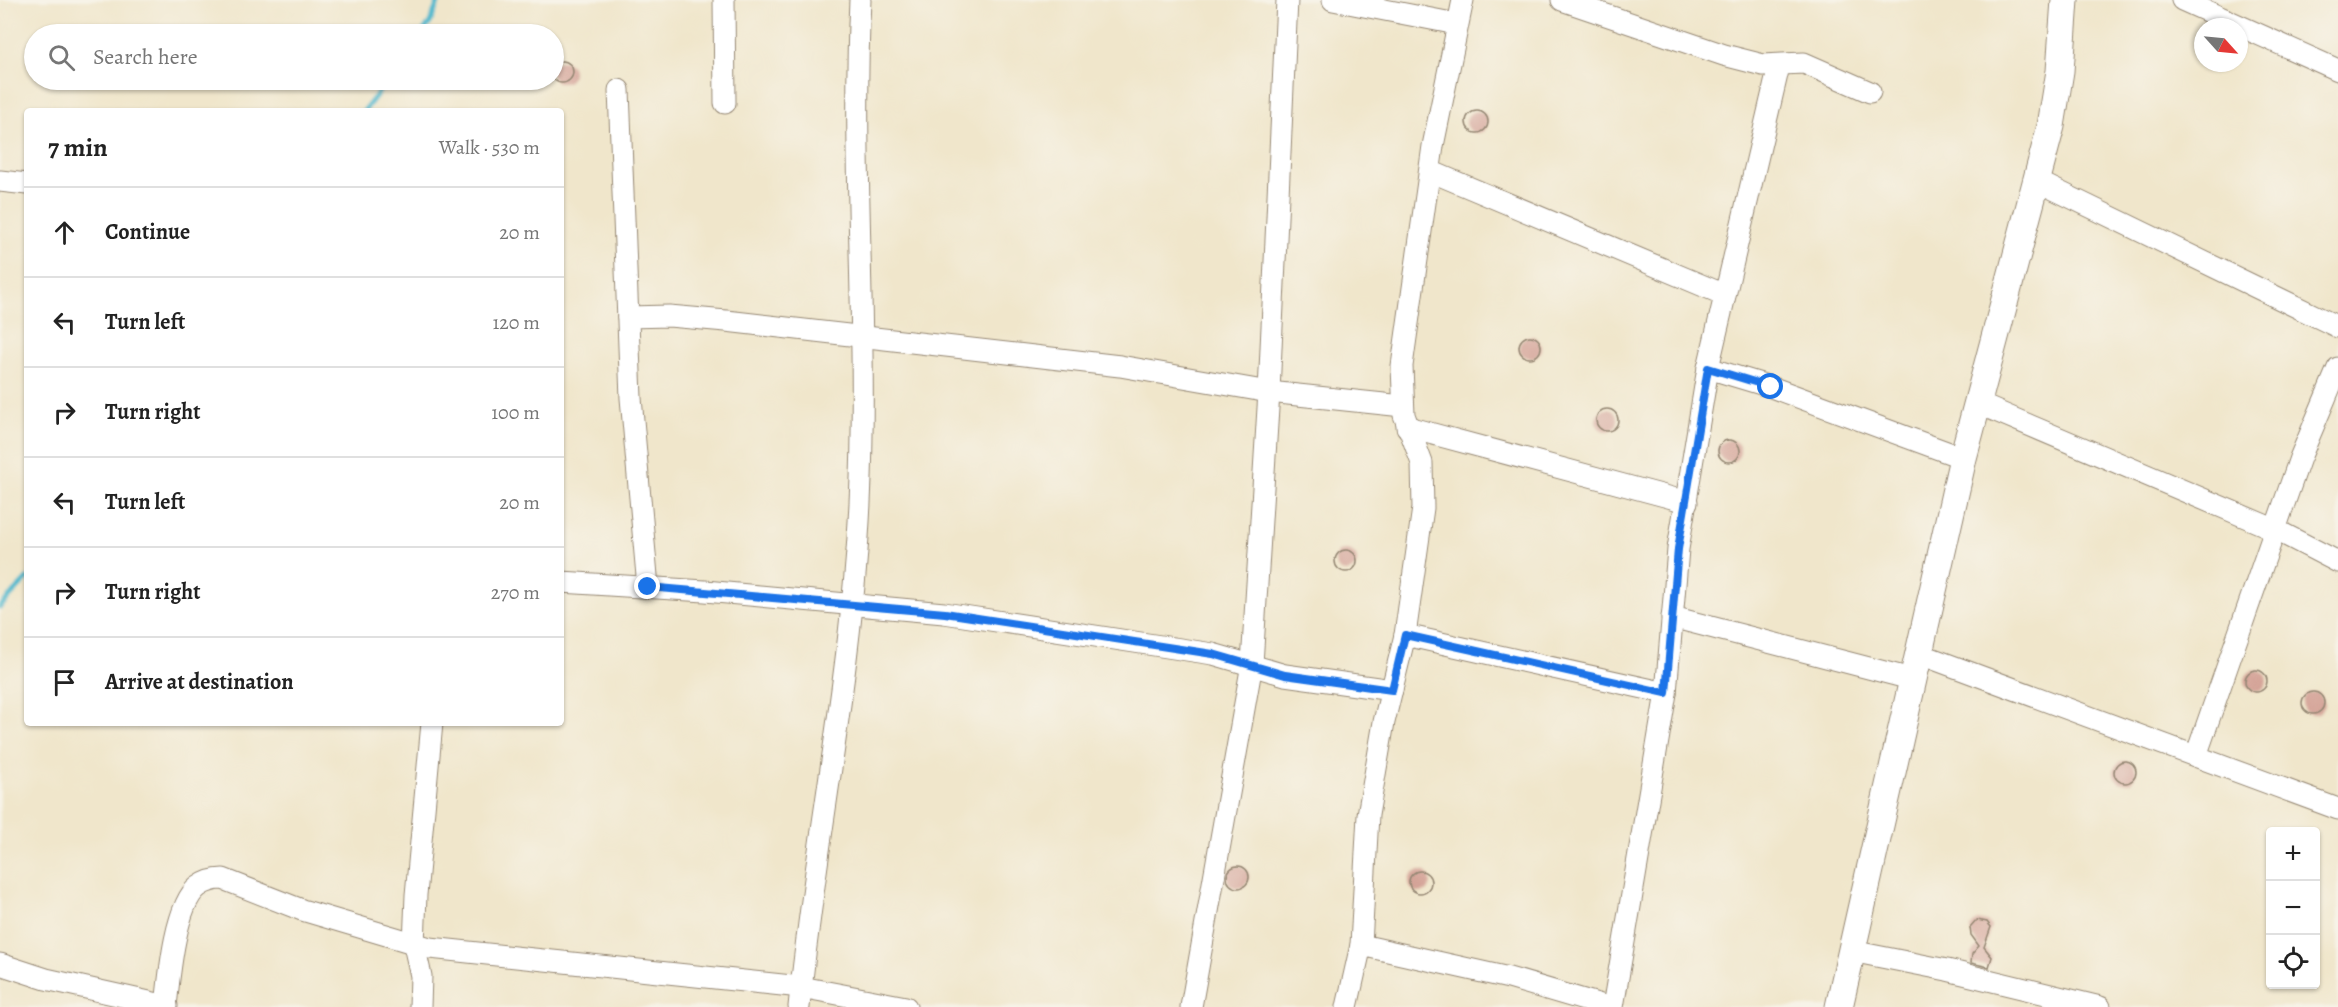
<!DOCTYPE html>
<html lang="en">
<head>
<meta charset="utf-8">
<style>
  body { margin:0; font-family:Alegreya,serif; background:#f2f2f2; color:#222 }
  .controls { position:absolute; right:18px; bottom:18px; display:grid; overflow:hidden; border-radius:6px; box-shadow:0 2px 4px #0004 }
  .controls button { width:54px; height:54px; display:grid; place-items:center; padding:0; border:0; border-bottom:2px solid #e0e0e0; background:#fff; color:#222; font:30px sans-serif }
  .compass { position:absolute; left:2194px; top:18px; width:54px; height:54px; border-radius:50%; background:#fff; box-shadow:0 2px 4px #0004; rotate:117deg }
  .stop { position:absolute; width:18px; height:18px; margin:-14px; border:4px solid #1a73e8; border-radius:50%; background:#fff }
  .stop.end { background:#1a73e8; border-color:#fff; box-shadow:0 2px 6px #0008 }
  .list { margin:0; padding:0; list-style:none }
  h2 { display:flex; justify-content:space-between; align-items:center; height:78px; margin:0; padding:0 24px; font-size:26px }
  h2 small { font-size:20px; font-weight:400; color:#767676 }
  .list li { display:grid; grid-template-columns:39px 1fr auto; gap:18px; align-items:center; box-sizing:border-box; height:90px; padding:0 24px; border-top:2px solid #e0e0e0 }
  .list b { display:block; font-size:22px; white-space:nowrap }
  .list em { font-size:20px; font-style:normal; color:#767676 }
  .icon { flex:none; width:33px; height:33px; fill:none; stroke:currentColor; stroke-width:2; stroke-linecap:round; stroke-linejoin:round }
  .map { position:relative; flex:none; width:2338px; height:1007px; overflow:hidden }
  .search { position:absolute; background:#fff; box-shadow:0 2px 4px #0004; left:24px; top:24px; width:540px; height:66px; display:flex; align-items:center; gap:15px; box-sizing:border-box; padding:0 21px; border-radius:33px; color:#767676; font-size:22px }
  .panel { position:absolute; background:#fff; box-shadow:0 2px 4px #0004; left:24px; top:108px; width:540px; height:618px; border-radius:6px }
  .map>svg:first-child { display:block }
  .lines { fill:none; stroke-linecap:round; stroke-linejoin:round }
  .stream { stroke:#51b9ce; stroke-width:5 }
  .building { fill:#d4a397 }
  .minor-casing { stroke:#968874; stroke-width:23 }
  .tertiary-casing { stroke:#968874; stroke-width:29 }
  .minor { stroke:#fff; stroke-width:21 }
  .tertiary { stroke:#fff; stroke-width:27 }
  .route { stroke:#1a73e8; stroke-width:8 }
</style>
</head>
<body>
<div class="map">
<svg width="2338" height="1007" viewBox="0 0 2338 1007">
  <rect width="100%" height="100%" fill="#f7f3e8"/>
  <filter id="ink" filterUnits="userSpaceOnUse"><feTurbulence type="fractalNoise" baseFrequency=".0167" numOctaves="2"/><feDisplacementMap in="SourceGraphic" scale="12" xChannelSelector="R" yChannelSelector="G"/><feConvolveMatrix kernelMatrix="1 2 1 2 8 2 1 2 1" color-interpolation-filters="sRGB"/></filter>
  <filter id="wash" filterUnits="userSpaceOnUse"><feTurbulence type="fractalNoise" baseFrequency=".008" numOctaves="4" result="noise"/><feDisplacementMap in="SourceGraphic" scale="24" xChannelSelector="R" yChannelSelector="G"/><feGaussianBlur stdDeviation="1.35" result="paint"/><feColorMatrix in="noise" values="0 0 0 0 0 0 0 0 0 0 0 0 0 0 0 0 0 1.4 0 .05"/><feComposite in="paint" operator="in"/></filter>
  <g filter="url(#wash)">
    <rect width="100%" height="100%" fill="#f0e6cb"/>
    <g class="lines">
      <g class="stream">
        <polyline points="421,34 430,23 439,0"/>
        <polyline points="364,111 388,80"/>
        <polyline points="0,607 27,579"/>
      </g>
    </g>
    <g id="blocks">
      <g class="building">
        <circle cx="562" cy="72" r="11"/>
        <circle cx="1477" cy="122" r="11"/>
        <circle cx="1530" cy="347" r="11"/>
        <circle cx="1607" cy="420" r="11"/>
        <circle cx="1729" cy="451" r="11"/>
        <circle cx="1346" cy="561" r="11"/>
        <circle cx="2256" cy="681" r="11"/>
        <circle cx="2313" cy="703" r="11"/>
        <circle cx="2125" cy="772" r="11"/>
        <circle cx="1238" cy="877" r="11"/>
        <circle cx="1420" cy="882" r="11"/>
        <polygon points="1977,920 1987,922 1991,927 1984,947 1992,957 1989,967 1971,963 1972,954 1979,946 1971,935 1970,928"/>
      </g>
    </g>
  </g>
  <g filter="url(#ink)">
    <use href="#blocks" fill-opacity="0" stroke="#968874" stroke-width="1.5"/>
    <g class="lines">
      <g class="minor-casing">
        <g id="minor">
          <polyline points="724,0 725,103"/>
          <polyline points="1333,0 1457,24"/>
          <polyline points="1562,0 1724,55 1763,65 1804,63 1870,92"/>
          <polyline points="2182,0 2338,70"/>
          <polyline points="619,90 631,398 648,587"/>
          <polyline points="1430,171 1725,295"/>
          <polyline points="0,181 27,184"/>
          <polyline points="2037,181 2338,327"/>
          <polyline points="628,317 669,316 726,321 1025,355 1120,366 1269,392 1403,406"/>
          <polyline points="1708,368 1771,387 1963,458"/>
          <polyline points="1977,403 2276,530 2338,562"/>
          <polyline points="1407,427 1687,502"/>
          <polyline points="561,582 705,591 944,613 1213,654 1285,675 1392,690"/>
          <polyline points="1672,617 1915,680"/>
          <polyline points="1405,635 1666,693"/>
          <polyline points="1920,654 2338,809"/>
          <polyline points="2196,756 2300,458 2338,368"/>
          <polyline points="1361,945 1509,978 1608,1007"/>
          <polyline points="1851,951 1947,970 2100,1007"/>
          <polyline points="0,964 46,979 167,1006"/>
          <path d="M166,1007c3,-29 9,-102 32,-120 8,-6 16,-8 25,-8l79,31 128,38 371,39 105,20"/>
          <polyline points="420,1007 421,976 414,945 416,895 432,723"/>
          <path d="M799,1007c17,-168 53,-335 61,-504 8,-168 -8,-335 0,-503"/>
          <polyline points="1191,1007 1252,664 1269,392 1287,0"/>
          <polyline points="1347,1007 1361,945 1368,815 1384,722 1405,635 1423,508 1422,463 1404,415 1402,366 1433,146 1463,0"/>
          <polyline points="1613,1007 1666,693 1678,549 1708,368 1779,66"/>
        </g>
      </g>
      <g class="tertiary-casing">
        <polyline id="tertiary" points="1839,1007 1963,458 2051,126 2060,71 2065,0"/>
      </g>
      <use href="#minor" class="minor"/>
      <use href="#tertiary" class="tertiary"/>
    </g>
  </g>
  <g class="lines" filter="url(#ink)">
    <polyline class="route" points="648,587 945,613 1213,654 1285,675 1392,690 1405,635 1666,693 1678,549 1708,368 1771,387"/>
  </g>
</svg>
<div class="controls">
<button>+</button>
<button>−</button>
<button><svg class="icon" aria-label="locate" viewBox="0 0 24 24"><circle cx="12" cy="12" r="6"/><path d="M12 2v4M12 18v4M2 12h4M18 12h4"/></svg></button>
</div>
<svg class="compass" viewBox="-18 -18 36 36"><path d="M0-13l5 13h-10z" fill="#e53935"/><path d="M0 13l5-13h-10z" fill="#767676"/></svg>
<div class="stop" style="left:1771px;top:387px"></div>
<div class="stop end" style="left:648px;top:587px"></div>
<div class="search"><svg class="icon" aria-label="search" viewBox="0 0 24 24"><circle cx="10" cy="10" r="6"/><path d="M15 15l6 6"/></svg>Search here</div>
<section class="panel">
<h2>7 min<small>Walk · 530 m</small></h2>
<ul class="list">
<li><svg class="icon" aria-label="ahead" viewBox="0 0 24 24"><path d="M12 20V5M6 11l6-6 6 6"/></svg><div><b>Continue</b></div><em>20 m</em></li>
<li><svg class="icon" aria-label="left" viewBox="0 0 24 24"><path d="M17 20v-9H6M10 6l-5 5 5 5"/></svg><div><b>Turn left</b></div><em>120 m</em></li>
<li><svg class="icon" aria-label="right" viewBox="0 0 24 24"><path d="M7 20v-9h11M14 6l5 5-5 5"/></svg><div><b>Turn right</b></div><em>100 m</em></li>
<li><svg class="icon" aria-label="left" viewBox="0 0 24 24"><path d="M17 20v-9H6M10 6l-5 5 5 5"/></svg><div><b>Turn left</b></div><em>20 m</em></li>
<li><svg class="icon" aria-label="right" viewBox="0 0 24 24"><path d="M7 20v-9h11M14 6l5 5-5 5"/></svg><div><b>Turn right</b></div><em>270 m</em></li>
<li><svg class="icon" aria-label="arrive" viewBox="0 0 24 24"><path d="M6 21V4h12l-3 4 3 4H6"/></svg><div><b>Arrive at destination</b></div></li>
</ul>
</section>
</div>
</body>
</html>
